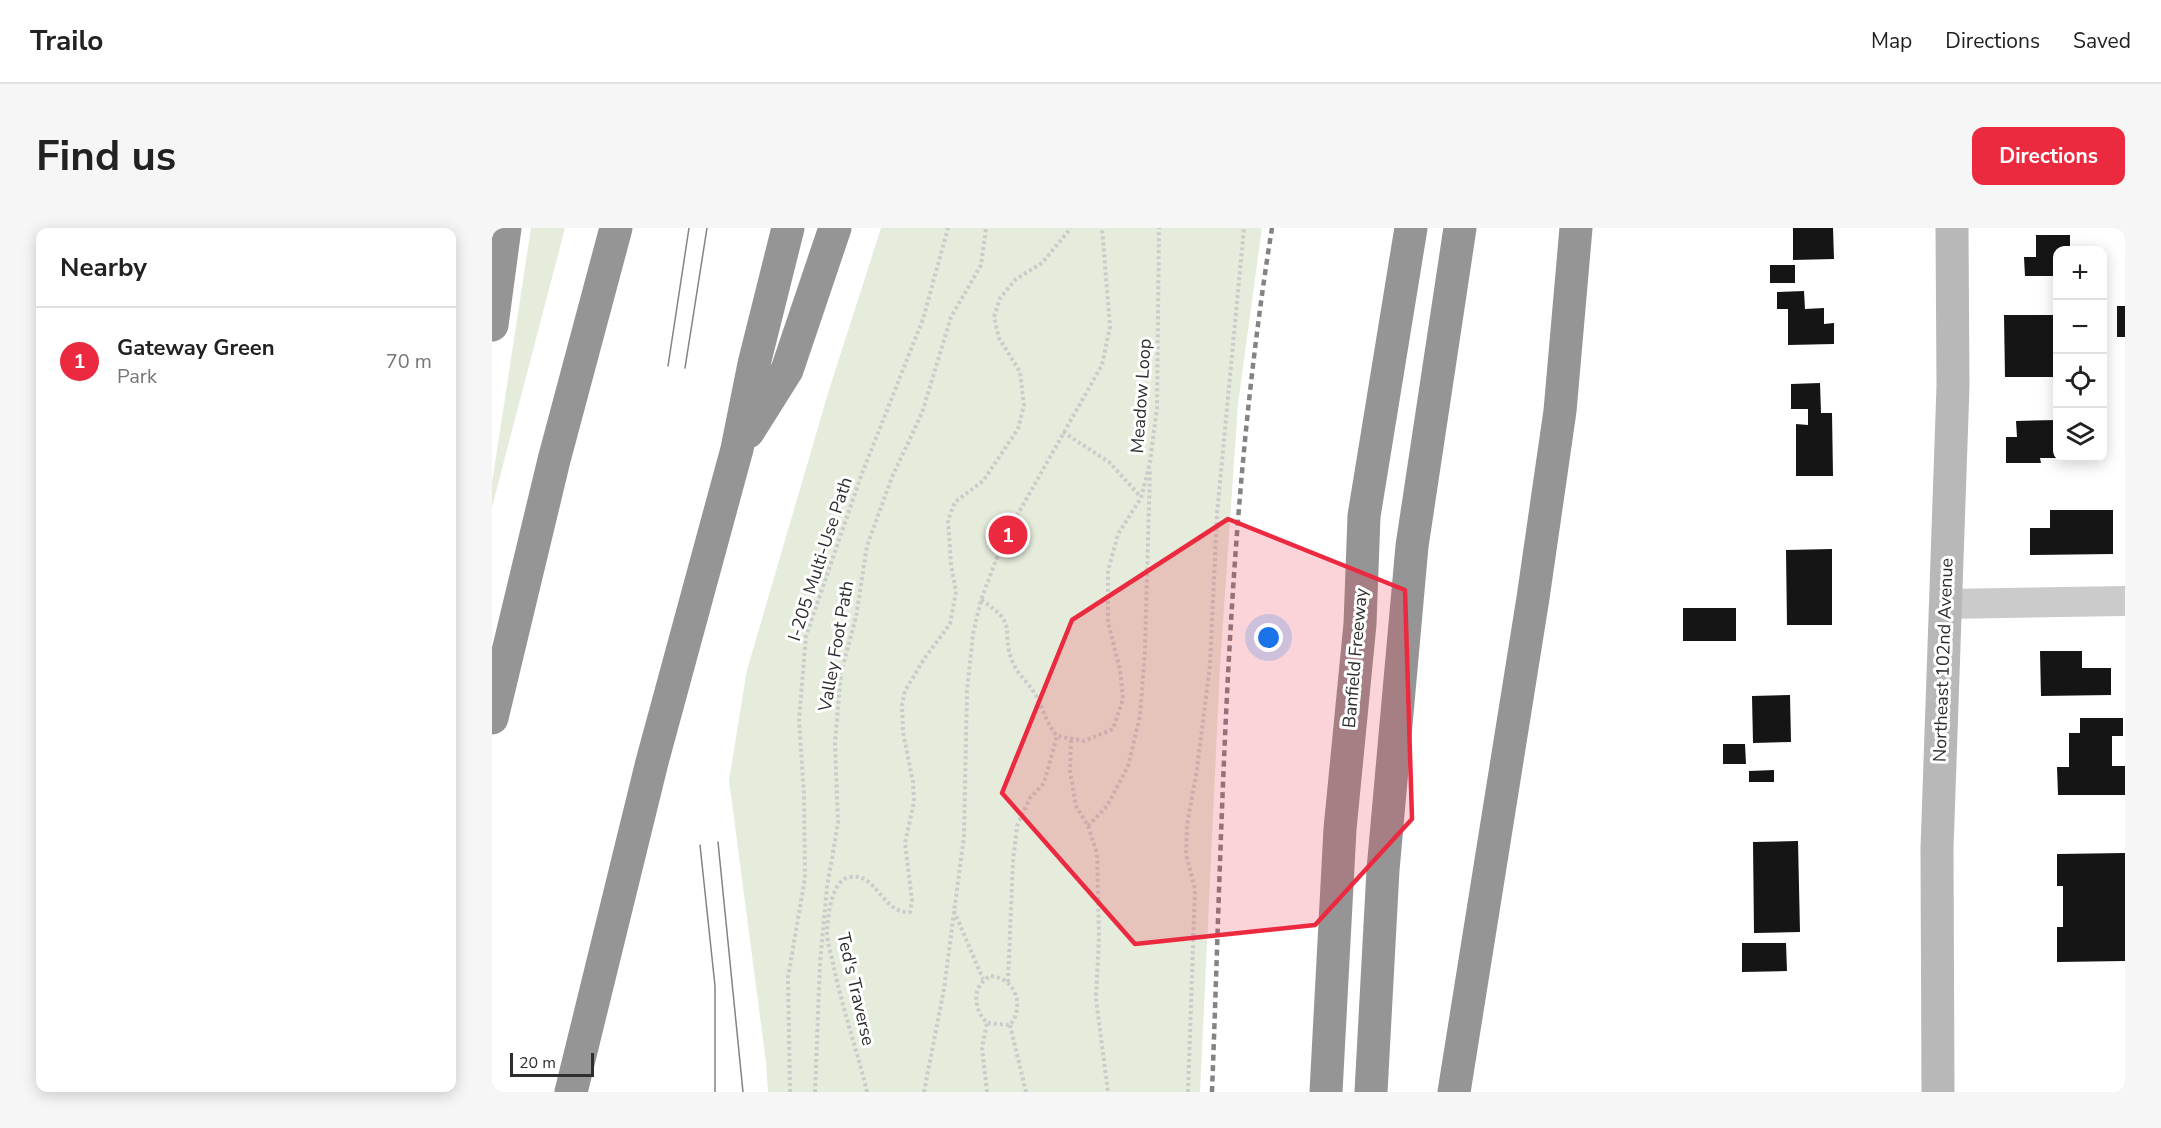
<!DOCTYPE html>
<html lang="en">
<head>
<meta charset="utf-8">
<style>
  body { margin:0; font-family:"Nunito Sans",sans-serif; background:#f6f6f6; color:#222 }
  .controls { position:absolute; right:18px; top:18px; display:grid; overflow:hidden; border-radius:12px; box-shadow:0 3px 15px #0003 }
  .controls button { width:54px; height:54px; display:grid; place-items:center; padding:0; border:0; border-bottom:2px solid #e0e0e0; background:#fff; color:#222; font:30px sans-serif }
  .scale { position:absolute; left:18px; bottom:15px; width:84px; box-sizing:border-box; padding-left:6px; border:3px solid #2e2e2e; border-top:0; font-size:16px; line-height:21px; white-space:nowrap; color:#2e2e2e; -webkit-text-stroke:4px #fff; paint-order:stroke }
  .you { position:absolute; left:777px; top:410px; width:21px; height:21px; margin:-15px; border:4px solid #fff; border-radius:50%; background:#1a73e8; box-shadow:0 0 0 9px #1a73e833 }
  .badge { display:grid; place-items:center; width:39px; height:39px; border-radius:50%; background:#eb2a40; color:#fff; font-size:20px; font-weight:700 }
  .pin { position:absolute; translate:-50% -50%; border:3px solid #fff; box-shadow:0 2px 6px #0006 }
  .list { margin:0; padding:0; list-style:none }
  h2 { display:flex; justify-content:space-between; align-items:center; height:78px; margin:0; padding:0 24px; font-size:26px }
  h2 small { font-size:20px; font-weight:400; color:#767676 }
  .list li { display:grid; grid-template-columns:39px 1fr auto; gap:18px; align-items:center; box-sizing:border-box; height:108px; padding:0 24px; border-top:2px solid #e0e0e0 }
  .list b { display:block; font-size:22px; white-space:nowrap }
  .list p { margin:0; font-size:20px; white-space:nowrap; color:#767676 }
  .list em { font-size:20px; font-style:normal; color:#767676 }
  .icon { flex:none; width:33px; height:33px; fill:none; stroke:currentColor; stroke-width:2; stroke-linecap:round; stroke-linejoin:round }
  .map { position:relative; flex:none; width:1633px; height:864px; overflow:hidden; border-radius:12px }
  header { display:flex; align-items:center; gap:36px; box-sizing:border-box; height:84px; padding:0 30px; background:#fff; border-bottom:2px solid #e0e0e0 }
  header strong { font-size:28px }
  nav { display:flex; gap:33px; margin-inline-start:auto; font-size:21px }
  .intro { display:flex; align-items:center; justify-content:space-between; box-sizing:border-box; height:144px; padding:0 36px }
  h1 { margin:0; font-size:42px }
  .button { padding:15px 27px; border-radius:12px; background:#eb2a40; color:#fff; font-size:21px; font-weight:700 }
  main { display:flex; gap:36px; padding:0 36px }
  aside { flex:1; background:#fff; border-radius:12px; box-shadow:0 3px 15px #0003 }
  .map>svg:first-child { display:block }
  .green { fill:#e5ecdb }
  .building { fill:#151515 }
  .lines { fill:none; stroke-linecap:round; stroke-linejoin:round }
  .path { stroke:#cbcbcb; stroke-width:4; stroke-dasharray:3 3; stroke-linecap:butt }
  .minor { stroke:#cbcbcb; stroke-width:30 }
  .secondary { stroke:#b8b8b8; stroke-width:33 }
  .motorway { stroke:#959595; stroke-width:33 }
  .tram { stroke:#838383; stroke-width:1.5 }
  .rail { stroke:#838383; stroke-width:4.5; stroke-dasharray:6 4.5; stroke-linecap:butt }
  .marked { fill:#eb2a40; fill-opacity:0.2; stroke:#eb2a40; stroke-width:4.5; stroke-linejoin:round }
  .labels { text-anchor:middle; stroke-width:6; stroke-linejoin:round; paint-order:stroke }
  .street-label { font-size:18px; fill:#2e2e2e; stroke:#fff }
</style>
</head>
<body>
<header>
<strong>Trailo</strong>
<nav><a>Map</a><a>Directions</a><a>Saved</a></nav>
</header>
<div class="intro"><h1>Find us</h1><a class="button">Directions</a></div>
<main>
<aside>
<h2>Nearby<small></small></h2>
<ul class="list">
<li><span class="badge">1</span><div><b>Gateway Green</b><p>Park</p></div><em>70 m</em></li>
</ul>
</aside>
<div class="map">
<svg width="1633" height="864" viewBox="0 0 1633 864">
  <rect width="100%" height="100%" fill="#fff"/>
  <g class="green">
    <polygon points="39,0 73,0 0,279 0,255"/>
    <polygon points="389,0 770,0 746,176 728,439 708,864 276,864 274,834 237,552 255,442 337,162"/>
  </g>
  <g class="building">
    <polygon points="1301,0 1341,0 1342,31 1301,32"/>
    <polygon points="1544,7 1578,7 1578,22 1566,22 1566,48 1533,48 1532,29 1544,29"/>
    <rect x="1278" y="37" width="25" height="18"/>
    <polygon points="1312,63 1313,81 1332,80 1332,96 1342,95 1342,116 1296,117 1296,81 1285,81 1285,64"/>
    <rect x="1625" y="78" width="8" height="31"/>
    <polygon points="1512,87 1566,87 1566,149 1513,149"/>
    <polygon points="1328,155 1329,185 1340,185 1341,248 1304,248 1304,196 1316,197 1316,181 1299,181 1299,156"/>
    <polygon points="1566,192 1566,230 1548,230 1549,235 1514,235 1514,209 1525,209 1524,193"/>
    <polygon points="1558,282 1621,282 1621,326 1538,327 1538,300 1558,300"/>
    <polygon points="1340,321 1340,397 1295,397 1294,322"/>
    <rect x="1191" y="380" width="53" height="33"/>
    <polygon points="1548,423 1590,423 1590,440 1619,440 1619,467 1549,468"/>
    <polygon points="1298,467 1299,514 1261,515 1260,468"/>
    <polygon points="1588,490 1631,490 1631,508 1620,508 1620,538 1633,538 1633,567 1566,567 1565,539 1577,539 1577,505 1588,505"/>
    <polygon points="1231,516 1253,516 1254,536 1231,536"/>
    <polygon points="1282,542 1282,554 1257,554 1257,543"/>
    <polygon points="1306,613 1308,704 1262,705 1261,614"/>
    <polygon points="1633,625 1633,733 1565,734 1565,699 1571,699 1571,658 1565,658 1565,626"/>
    <polygon points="1250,715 1294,715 1295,743 1250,744"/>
  </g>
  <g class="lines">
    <g class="path">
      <polyline points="571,204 617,234 649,269"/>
      <path d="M489,372c40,25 18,30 32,63 5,12 16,20 22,31 8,14 11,29 22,42l27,5 29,-12 10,-30 -3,-29 -12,-48v-51l10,-37 23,-36 9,-36 7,-54 2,-180"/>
      <polyline points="579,512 578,543 584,578 596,598 605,625 607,709 604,771 616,864"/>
      <polyline points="596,598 615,578 636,538 648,488 653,422 658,241"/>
      <polyline points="462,683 491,751"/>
      <path d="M499,748c25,2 34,31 19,49l-23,-2c-14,-14 -16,-38 4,-47z"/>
      <polyline points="516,754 521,633 525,598 538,570 552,555 565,508"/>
      <polyline points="518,797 534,864"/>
      <polyline points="298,864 296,749 313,650 312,567 307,492 314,408 369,248 431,91 456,0"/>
      <polyline points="323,864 328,735 335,659 346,595 343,515 349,445 364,389 375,318 400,249 430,185 459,89 489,37 494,0"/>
      <path d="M375,864c-10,-42 -24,-82 -33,-124 -2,-11 -7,-25 -7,-36 1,-16 4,-52 23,-55 27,-5 33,38 60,35l2,-12 -7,-57 9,-41 -1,-20 -10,-50 -1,-27 3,-14 19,-32 26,-35 6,-32 -5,-28 -3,-44 7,-18 28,-21 35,-52 6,-24 -4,-33 -21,-34 -5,-21 6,-19 16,-19 26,-16 29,-35"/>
      <polyline points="432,864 452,761 472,608 475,462 481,406 489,372 504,332 523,291 610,137 618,99 610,0"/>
      <polyline points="495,864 490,820 495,795"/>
      <polyline points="696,864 703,661 694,626 695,597 705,541 718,437 725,286 752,0"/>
    </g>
    <polyline class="minor" points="1452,376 1633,373"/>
    <polyline class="secondary" points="1446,864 1445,621 1461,158 1460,0"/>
    <g class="motorway">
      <polyline points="0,97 13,0"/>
      <polyline points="256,204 295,142 343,0"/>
      <polyline points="0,490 62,232 124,0"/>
      <polyline points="79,864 160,534 245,221 262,136 296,0"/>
      <polyline points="834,864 848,601 868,396 872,288 919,0"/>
      <polyline points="879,864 891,642 920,318 968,0"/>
      <polyline points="962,864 1041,370 1068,183 1084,0"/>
    </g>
    <g class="tram">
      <polyline points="176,138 197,0"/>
      <polyline points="193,140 215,0"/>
      <polyline points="226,614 251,864"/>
      <polyline points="208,617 223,758 223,864"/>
    </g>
    <path class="rail" d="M720,864c11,-288 14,-579 60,-864"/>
  </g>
  <path class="marked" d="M736,291l177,71 7,229 -97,106 -180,19 -133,-151 70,-173z"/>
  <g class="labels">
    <g class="street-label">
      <text transform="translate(649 168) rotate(-86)" y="6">Meadow Loop</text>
      <text transform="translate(328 331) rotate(-72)" y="6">I-205 Multi-Use Path</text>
      <text transform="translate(344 418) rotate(-80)" y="6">Valley Foot Path</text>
      <text transform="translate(863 430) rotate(-85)" y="6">Banfield Freeway</text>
      <text transform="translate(1451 432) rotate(-88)" y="6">Northeast 102nd Avenue</text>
      <text transform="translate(364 761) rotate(77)" y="6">Ted's Traverse</text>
    </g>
  </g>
</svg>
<div class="controls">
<button>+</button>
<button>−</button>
<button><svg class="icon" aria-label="locate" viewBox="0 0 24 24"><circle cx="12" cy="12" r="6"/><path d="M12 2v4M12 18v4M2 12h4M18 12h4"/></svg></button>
<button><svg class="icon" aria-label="layers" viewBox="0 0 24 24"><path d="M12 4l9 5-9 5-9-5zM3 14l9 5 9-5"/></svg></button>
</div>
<div class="scale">20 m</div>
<div class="you"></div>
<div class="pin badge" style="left:516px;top:307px">1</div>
</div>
</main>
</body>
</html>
